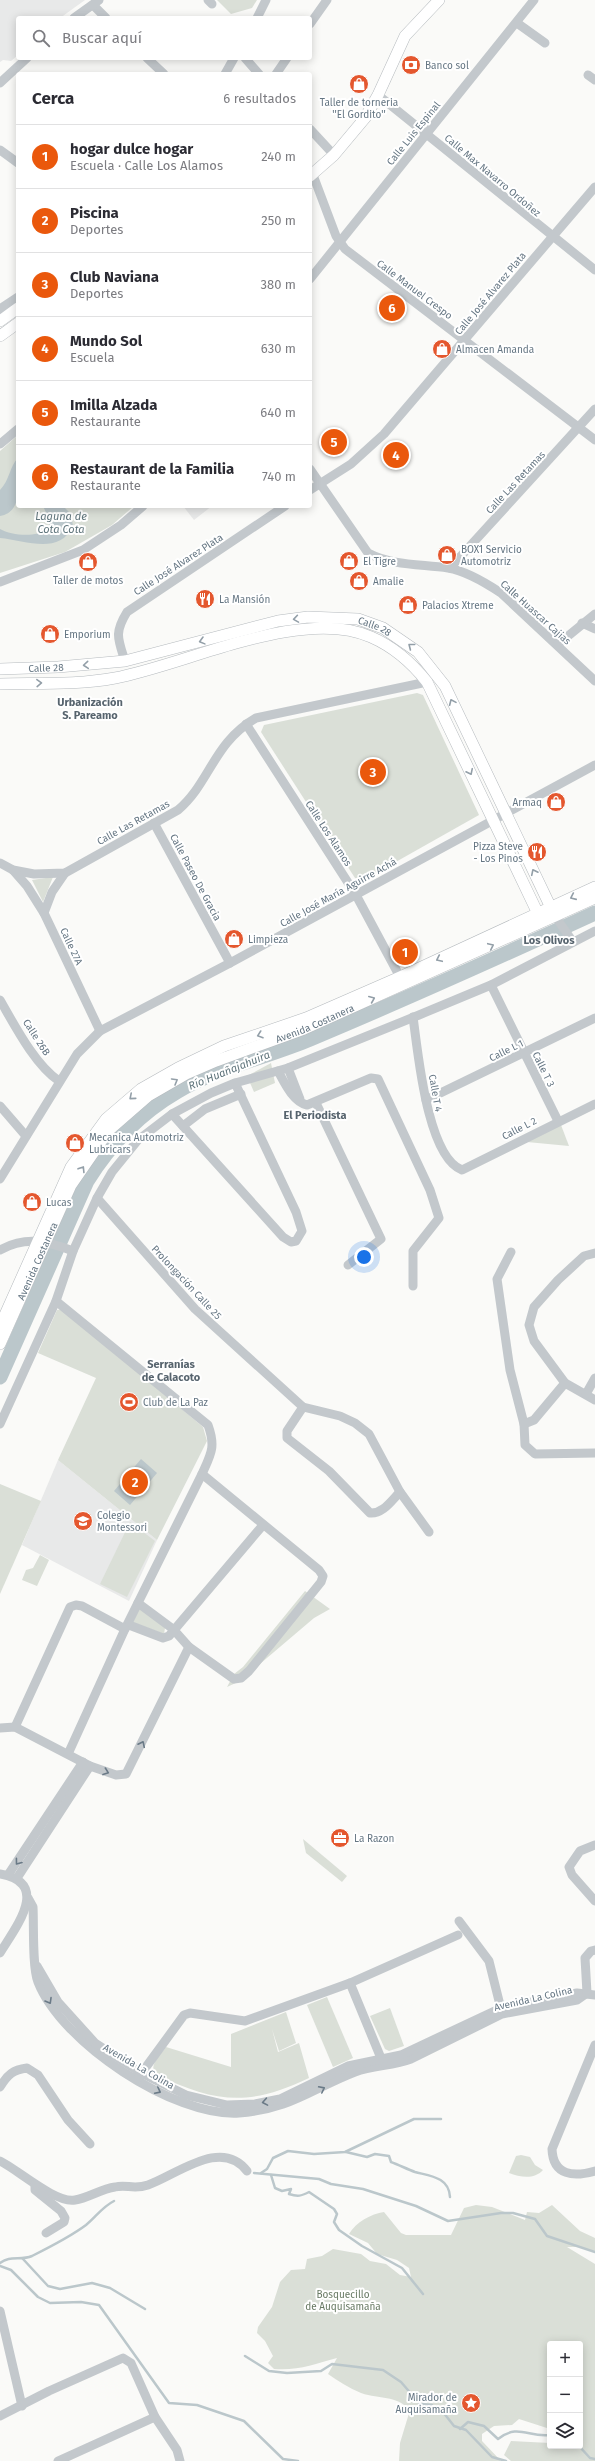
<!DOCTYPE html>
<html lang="es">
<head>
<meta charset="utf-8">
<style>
  body { margin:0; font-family:"Fira Sans",sans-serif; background:#f2f2f3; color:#2b2b33 }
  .controls { position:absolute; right:12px; bottom:12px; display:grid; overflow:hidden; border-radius:4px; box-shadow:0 2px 10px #0003 }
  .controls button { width:36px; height:36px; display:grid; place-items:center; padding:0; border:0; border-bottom:1px solid #e1e1e2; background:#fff; color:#2b2b33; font:20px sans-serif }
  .you { position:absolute; left:364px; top:1257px; width:14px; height:14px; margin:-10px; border:3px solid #fff; border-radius:50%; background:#1a73e8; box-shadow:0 0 0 6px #1a73e833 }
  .badge { display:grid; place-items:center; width:26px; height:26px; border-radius:50%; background:#ea580c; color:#fff; font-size:13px; font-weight:700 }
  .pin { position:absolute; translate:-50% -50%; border:2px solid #fff; box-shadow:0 1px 4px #0006 }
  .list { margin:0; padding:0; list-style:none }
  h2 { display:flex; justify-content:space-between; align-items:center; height:52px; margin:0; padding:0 16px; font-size:17px }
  h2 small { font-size:13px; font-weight:400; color:#7c7c81 }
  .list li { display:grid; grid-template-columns:26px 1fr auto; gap:12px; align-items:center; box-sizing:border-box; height:64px; padding:0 16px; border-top:1px solid #e1e1e2 }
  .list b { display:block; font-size:15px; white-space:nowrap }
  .list p { margin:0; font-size:13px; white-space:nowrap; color:#7c7c81 }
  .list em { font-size:13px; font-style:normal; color:#7c7c81 }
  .icon { flex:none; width:22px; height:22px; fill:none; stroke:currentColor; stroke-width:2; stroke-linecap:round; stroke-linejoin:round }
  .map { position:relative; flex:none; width:595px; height:2461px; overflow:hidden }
  .search { position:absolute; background:#fff; box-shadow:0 2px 10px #0003; left:16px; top:16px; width:296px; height:44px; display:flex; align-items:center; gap:10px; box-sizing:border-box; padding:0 14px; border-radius:4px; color:#7c7c81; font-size:15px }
  .panel { position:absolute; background:#fff; box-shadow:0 2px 10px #0003; left:16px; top:72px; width:296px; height:436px; border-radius:4px }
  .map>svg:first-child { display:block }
  .built { fill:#e8e9e9 }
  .green { fill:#dadfd7 }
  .water { fill:#bbc7cb }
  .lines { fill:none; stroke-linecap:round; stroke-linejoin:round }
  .stream { stroke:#bbc7cb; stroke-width:2.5 }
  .river { stroke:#bbc7cb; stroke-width:15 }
  .major-casing { stroke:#b5babe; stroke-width:12 }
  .minor { stroke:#c3c8cc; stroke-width:9 }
  .major { stroke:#fff; stroke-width:11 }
  .oneway { stroke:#939fa8 }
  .oneway2 { stroke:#6a7a87 }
  .labels { text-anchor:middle; stroke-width:4; stroke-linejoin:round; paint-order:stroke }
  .poi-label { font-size:10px; fill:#657683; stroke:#fff; text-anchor:start }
  .street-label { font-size:10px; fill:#657683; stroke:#fff }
  .park-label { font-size:10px; fill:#687a64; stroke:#fff }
  .water-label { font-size:11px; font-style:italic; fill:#60757c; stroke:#fff }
  .neighbourhood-label { font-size:11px; font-weight:bold; fill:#57646e; stroke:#fff }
</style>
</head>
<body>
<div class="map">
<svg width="595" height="2461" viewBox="0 0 595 2461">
  <rect width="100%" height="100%" fill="#fafaf8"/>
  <g class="built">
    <polygon points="0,0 85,0 60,18 18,18 18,55 11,61 3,60 0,62"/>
    <polygon points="183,506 212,506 194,520"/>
    <polygon points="58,1460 157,1540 129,1601 22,1545"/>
  </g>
  <g class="green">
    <polygon points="217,0 257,0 252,8 231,14"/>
    <polygon points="18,435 18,506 134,506 112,525 65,552 0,573 0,451"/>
    <polygon points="417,693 423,695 479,815 362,881 355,878 261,732 264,725"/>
    <polygon points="53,877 43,902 32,880"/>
    <polygon points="271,1063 275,1083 254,1092 247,1076"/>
    <polygon points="561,1125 569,1146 527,1142"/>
    <polygon points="63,1309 203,1427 207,1441 157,1540 58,1460 96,1378 38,1353 57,1310"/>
    <polygon points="0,1484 41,1501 0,1594"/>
    <polygon points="130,1522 155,1541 127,1597 100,1584"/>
    <polygon points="40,1555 49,1560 37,1586 22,1580 26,1570 33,1568"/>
    <polygon points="305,1591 330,1609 314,1618 240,1681 227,1687 234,1674 243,1667"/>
    <polygon points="139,1607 165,1628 164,1634 132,1622"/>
    <polygon points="303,1839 347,1876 342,1882 306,1853"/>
    <polygon points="327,1997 353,2058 333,2067 307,2005"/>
    <polygon points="390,2008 404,2046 389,2051 385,2049 370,2016"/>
    <path d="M286,2012l10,31 -17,8 -7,-22 6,23 21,-9 10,35c-60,29 -94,25 -154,-4 -6,-10 5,-19 11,-27l65,20v-33z"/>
    <path d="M521,2155l9,2 5,8 8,5c-9,10 -23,7 -34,3l7,-17z"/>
    <path d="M476,2205l16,2 33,13 2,-8 12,1 13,-8 28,26 15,7v14l-14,-5h-14l28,17v197h-84l-7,-6 7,-14 39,2v3h30v-102h-30v85l-31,-10 -7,6 -18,1 -12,8v7l19,20h-102l1,-18 10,-33c-16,-16 -29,-10 -49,-17 -12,-5 -23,-12 -33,-19l9,-16c-23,6 -39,13 -63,11l-6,-6 5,-7 -8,-15 -8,-8 1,-6 14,-20 8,-25 11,-12 14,-1 2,-10 15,-3 11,-7 28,5 9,7 16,3 14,11 11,2 -2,-9 -12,-8 -20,-6 -9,-11 -19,-9c7,-12 22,-20 35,-22l17,21 5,2h45l13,-27z"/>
  </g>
  <g class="water">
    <path d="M18,458c0,19 7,54 -18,58v-26c10,-10 9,-23 18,-32z"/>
    <path d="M43,506h20l8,8 2,12c-14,30 -48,14 -73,12v-9c12,7 36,8 48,1l2,-9z"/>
    <polygon points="141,1459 157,1473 130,1505 114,1491"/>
  </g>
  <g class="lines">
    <g class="stream">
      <path d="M346,2152l21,5 8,-3 14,2 2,6c8,3 16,7 24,10 15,4 34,5 35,25"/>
      <polyline points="254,2173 319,2179 331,2184 363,2189 416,2206 448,2221 501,2213 513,2213 535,2219 547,2236 595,2252"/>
      <polyline points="261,2173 267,2169 273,2158 288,2151 314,2154 345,2152 414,2119 441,2119"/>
      <path d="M271,2175l4,13 7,3 9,-2 -2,5c9,3 12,2 20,-2l25,17 3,5 -3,8 5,8 23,16 40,22 21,26"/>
      <polyline points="23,2259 48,2286 60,2289 92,2283 110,2288 145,2309"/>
      <path d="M0,2263c10,-8 21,-2 32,-7 18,-9 38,-19 54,-31 10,-8 16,-18 28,-24"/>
      <polyline points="0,2266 11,2270 38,2297 50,2303 81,2302 99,2305 169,2403 197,2405 244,2421 283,2459 298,2461"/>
      <polyline points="245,2356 269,2371 287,2373 321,2371 332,2364 383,2370 401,2382 420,2404 432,2405 434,2412 443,2412 454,2426 466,2430 492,2457 506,2461"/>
      <path d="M460,2429l8,-7 16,4 14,13c20,-16 31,-1 52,-4"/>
      <polyline points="579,2446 590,2458 595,2459"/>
    </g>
    <path class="river" d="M0,1377l87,-196c23,-37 53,-68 91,-90 41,-24 89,-34 132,-52 96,-40 191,-83 285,-126"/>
    <g class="major-casing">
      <g id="major">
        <polyline points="310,176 334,155 365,118 378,95 405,36 439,0"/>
        <polyline points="0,321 18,308"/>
        <polyline points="0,336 18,323"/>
        <path id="s1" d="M0,669l58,-2 67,-6 153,-40 30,-4 50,2 25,9 35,24 27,34 108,226"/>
        <path d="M0,684c38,-1 78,1 115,-6 71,-13 187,-72 256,-41 23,10 41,26 56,45l114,238"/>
        <polyline points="0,1326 71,1167 106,1119 141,1089 178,1068 224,1046 306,1018 400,977 595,887"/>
        <path id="s2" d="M0,1344l71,-159 38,-55 39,-34 38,-22 30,-13 88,-32 291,-131"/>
      </g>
    </g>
    <g class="minor">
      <polyline points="208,0 212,4"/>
      <polyline points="93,5 106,18"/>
      <polyline points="74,18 99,0"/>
      <polyline points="257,18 266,0"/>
      <polyline points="517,23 545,43"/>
      <polyline points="310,24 327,0"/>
      <polyline points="147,58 164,74"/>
      <polyline points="245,58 259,74"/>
      <polyline points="225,74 234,58"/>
      <polyline points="276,74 287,58"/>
      <polyline points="588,75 595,80"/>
      <polyline points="0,83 27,58"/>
      <polyline points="378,95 595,270"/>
      <polyline points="310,129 334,155"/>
      <polyline points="0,150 18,163"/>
      <polyline points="313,175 336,236 345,249 595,440"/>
      <polyline points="310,279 534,0"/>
      <polyline points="0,309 18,297"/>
      <polyline points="0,444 18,429"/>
      <path d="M310,469l58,84c25,13 53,11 80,15 18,3 38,15 53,25l94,88"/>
      <polyline points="310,490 351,464 384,434 595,187"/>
      <polyline points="450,568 595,409"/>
      <polyline points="0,582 83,550 121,525 143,506"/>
      <polyline points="582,623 595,629"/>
      <polyline points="557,645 595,614"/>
      <path d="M125,661c-7,-22 -11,-28 2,-49l158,-106"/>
      <polyline points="246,724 356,895 400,977"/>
      <polyline points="154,823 230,963"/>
      <path d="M0,863l13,7 21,4 31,-1 113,-63c32,-27 35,-67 78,-92l171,-36"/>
      <polyline points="13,870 27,886 44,913"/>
      <polyline points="65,873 52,892 44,913 100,1031"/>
      <polyline points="555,916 573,942"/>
      <polyline points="491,985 558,1121"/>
      <path d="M0,1000c15,26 35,65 59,81"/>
      <path d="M413,1017c5,35 14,140 49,153l133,-66"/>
      <polyline points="288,1068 300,1099"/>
      <path d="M278,1071c6,11 15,31 29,34l64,-27 7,1 52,111 9,28 -26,33v35"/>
      <polyline points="426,1100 595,1018"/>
      <polyline points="316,1103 381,1239 348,1265"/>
      <polyline points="0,1106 26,1136"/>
      <polyline points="172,1114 283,1237 291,1242 296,1241 302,1231 296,1212 235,1083"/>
      <polyline points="183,1126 205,1109 241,1094"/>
      <polyline points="0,1179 77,1054 100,1031 230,963 595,765"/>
      <polyline points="97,1198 195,1309 303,1407 340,1416 355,1423 369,1434 400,1492 429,1532"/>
      <path d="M0,1250c26,-14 47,-9 73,1"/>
      <polyline points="511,1252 497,1279 510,1370 524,1424 525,1445 535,1454 595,1453"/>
      <polyline points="595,1253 584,1256 558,1280 534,1307 529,1325 534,1341 565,1383 595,1400"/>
      <path d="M56,1301l152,124c8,22 3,29 -6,49l-77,155 -57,125"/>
      <polyline points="586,1394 595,1378"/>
      <path d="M303,1407l-16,24v7l42,33 41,42c13,1 21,-12 30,-21"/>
      <polyline points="0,1424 56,1301 73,1251 97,1198 112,1172 138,1140 172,1114 211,1093 235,1083 288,1068 419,1015 491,985 595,931"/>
      <polyline points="524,1424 534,1420 565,1383"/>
      <polyline points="138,1603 173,1629 189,1647 234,1679 241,1678 249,1671 321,1582 323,1576 319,1570 202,1474"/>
      <polyline points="129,1625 163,1638 169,1636 263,1525"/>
      <polyline points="15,1727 70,1607 76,1605 82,1606 125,1629"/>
      <polyline points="0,1728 15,1727 90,1766 116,1775 126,1774 189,1647"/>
      <polyline points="595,1845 580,1851 569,1867 572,1875 595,1901"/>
      <path d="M0,1874c52,9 15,54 0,79"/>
      <polyline points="8,1875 83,1762"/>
      <polyline points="17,1878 90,1766"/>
      <path d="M28,1898l5,9c1,18 -1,60 5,75 24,61 136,135 201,131 52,-4 72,-24 116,-41 18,-7 38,-6 56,-13l91,-45 75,-14 10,-7"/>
      <polyline points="459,1921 489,1961 502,2013"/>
      <polyline points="37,1966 58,2002 95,2043 141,2073 186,2095 227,2105 255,2104 280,2099 348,2066 401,2055 501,2008 577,1993 595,1995"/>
      <polyline points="350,1983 383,2063"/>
      <polyline points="587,1993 585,1958 591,1951 595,1950"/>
      <path d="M595,2045l-43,104c1,27 22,28 43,22"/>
      <polyline points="138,2078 184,2015 190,2013 245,2021 350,1983 458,1935"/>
      <path d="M0,2087c8,-13 13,-17 27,-19l11,7 30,45 22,24"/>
      <path d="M0,2161c17,8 56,43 75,39 13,-2 26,-11 40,-13 12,-3 18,3 33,-2 29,-10 73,-48 99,-14"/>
      <polyline points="35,2185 35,2190 61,2211 65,2218 64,2222 46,2233"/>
      <polyline points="0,2311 22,2406"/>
      <polyline points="0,2416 49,2391 123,2358 131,2363 155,2417 177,2450 180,2461"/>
      <polyline points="58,2461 155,2417"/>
    </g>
    <use href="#major" class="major"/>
  </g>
  <defs><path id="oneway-chevron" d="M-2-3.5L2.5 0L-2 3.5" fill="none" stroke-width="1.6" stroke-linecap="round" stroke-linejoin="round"/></defs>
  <g class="oneway">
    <use href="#oneway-chevron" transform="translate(296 619) rotate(171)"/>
    <use href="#oneway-chevron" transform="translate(202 641) rotate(165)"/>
    <use href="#oneway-chevron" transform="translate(411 646) rotate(-142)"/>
    <use href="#oneway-chevron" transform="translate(86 665) rotate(175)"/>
    <use href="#oneway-chevron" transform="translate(39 683) rotate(-2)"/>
    <use href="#oneway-chevron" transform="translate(452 702) rotate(-114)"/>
    <use href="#oneway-chevron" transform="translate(470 772) rotate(64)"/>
    <use href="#oneway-chevron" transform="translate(534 872) rotate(-116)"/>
    <use href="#oneway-chevron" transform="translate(573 897) rotate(156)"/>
    <use href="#oneway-chevron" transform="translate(491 946) rotate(-25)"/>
    <use href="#oneway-chevron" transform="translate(439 959) rotate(155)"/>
    <use href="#oneway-chevron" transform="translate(372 999) rotate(-23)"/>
    <use href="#oneway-chevron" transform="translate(260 1035) rotate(161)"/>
    <use href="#oneway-chevron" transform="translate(175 1081) rotate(-30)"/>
    <use href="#oneway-chevron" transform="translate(132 1097) rotate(139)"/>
    <use href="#oneway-chevron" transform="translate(82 1169) rotate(-58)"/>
  </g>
  <g class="oneway2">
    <use href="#oneway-chevron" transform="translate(142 1744) rotate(-64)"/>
    <use href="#oneway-chevron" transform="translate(106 1772) rotate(20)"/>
    <use href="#oneway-chevron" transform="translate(18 1862) rotate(127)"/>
    <use href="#oneway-chevron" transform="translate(49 2001) rotate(60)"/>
    <use href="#oneway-chevron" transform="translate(322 2089) rotate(-27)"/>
    <use href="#oneway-chevron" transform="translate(158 2091) rotate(27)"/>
    <use href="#oneway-chevron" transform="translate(265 2102) rotate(170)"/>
  </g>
  <defs>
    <g id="bank-disc" transform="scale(1)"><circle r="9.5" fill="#e4572e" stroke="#fff"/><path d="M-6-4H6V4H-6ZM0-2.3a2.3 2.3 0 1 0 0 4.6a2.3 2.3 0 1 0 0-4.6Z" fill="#fff"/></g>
    <g id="shop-disc" transform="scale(1)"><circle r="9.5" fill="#e4572e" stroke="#fff"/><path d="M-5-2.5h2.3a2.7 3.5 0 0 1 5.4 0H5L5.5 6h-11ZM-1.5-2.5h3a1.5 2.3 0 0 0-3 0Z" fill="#fff"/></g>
    <g id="restaurant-disc" transform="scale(1)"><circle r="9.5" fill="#e4572e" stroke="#fff"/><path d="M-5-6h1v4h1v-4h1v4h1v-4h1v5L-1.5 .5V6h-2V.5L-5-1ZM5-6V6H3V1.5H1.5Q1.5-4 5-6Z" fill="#fff"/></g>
    <g id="stadium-disc" transform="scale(1)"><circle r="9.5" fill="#e4572e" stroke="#fff"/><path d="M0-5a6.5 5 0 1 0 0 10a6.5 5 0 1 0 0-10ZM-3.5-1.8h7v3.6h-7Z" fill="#fff"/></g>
    <g id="school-disc" transform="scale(1)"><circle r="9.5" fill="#e4572e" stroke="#fff"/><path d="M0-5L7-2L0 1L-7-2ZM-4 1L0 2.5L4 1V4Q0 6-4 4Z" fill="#fff"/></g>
    <g id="office-disc" transform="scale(1)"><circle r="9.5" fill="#e4572e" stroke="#fff"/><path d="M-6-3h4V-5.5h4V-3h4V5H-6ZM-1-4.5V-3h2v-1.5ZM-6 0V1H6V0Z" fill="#fff"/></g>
    <g id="sight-disc" transform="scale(1)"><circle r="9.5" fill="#e4572e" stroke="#fff"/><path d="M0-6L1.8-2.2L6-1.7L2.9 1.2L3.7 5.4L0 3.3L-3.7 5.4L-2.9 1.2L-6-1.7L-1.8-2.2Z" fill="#fff"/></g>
  </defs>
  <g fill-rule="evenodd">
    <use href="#bank-disc" x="411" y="65"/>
    <use href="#shop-disc" x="359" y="84"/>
    <use href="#shop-disc" x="442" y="349"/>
    <use href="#shop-disc" x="447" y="555"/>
    <use href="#shop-disc" x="349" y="561"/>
    <use href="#shop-disc" x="88" y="562"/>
    <use href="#shop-disc" x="359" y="581"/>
    <use href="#restaurant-disc" x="205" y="599"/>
    <use href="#shop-disc" x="408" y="605"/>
    <use href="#shop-disc" x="50" y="634"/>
    <use href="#shop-disc" x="556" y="802"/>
    <use href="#restaurant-disc" x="537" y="852"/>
    <use href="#shop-disc" x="234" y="939"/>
    <use href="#shop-disc" x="75" y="1143"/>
    <use href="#shop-disc" x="32" y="1202"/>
    <use href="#stadium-disc" x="129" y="1402"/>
    <use href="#school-disc" x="83" y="1521"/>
    <use href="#office-disc" x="340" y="1838"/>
    <use href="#sight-disc" x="471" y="2403"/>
  </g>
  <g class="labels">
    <g class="poi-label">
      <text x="425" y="69">Banco sol</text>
      <text x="359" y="106" text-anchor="middle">Taller de torneria<tspan x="359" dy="12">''El Gordito''</tspan></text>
      <text x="456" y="353">Almacen Amanda</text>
      <text x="461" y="553">BOX1 Servicio<tspan x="461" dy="12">Automotriz</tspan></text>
      <text x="363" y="565">El Tigre</text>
      <text x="88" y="584" text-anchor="middle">Taller de motos</text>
      <text x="373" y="585">Amalie</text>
      <text x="219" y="603">La Mansión</text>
      <text x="422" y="609">Palacios Xtreme</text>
      <text x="64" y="638">Emporium</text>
      <text x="542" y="806" text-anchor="end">Armaq</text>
      <text x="523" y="850" text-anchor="end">Pizza Steve<tspan x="523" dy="12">- Los Pinos</tspan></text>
      <text x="248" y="943">Limpieza</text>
      <text x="89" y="1141">Mecanica Automotriz<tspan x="89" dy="12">Lubricars</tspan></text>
      <text x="46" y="1206">Lucas</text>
      <text x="143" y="1406">Club de La Paz</text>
      <text x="97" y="1519">Colegio<tspan x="97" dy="12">Montessori</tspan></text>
      <text x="354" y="1842">La Razon</text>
      <text x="457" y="2401" text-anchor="end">Mirador de<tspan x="457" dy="12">Auquisamaña</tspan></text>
    </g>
    <g class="street-label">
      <text transform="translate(413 133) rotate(-51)" y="4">Calle Luis Espinal</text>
      <text transform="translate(493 175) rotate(40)" y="4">Calle Max Navarro Ordoñez</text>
      <text transform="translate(415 289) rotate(37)" y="4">Calle Manuel Crespo</text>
      <text transform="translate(490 293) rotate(-50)" y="4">Calle José Alvarez Plata</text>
      <text transform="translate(515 482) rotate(-47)" y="4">Calle Las Retamas</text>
      <text transform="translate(178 564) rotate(-33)" y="4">Calle José Alvarez Plata</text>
      <text transform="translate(536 612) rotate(42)" y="4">Calle Huascar Cajias</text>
      <text dy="4" stroke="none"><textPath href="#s1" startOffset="382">Calle 28</textPath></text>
      <text dy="4" stroke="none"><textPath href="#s1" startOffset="46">Calle 28</textPath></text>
      <text transform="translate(133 822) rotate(-29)" y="4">Calle Las Retamas</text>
      <text transform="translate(329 833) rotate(57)" y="4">Calle Los Alamos</text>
      <text transform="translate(196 877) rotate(62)" y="4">Calle Paseo De Gracia</text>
      <text transform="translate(338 892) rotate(-29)" y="4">Calle José María Aguirre Achá</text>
      <text transform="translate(72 946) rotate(65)" y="4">Calle 27A</text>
      <text dy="4" stroke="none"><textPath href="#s2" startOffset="475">Avenida Costanera</textPath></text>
      <text transform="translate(37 1037) rotate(57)" y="4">Calle 26B</text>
      <text transform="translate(506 1050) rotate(-26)" y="4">Calle L 1</text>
      <text transform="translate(544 1069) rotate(64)" y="4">Calle T 3</text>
      <text transform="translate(436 1093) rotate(80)" y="4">Calle T 4</text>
      <text transform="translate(519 1128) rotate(-27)" y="4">Calle L 2</text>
      <text dy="4" stroke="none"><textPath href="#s2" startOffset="91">Avenida Costanera</textPath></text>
      <text transform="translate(187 1282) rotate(47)" y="4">Prolongación Calle 25</text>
      <text transform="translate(533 1998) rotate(-13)" y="4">Avenida La Colina</text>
      <text transform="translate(139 2066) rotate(30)" y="4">Avenida La Colina</text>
    </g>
    <g class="park-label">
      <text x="343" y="2298">Bosquecillo<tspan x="343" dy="12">de Auquisamaña</tspan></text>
    </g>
    <g class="water-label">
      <text x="61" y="520">Laguna de<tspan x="61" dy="13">Cota Cota</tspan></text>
      <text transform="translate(229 1070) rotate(-22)" y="4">Río Huañajahuira</text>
    </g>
    <g class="neighbourhood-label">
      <text x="90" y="706">Urbanización<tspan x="90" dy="13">S. Pareamo</tspan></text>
      <text x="549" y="944">Los Olivos</text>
      <text x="315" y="1119">El Periodista</text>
      <text x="171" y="1368">Serranías<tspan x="171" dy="13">de Calacoto</tspan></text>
    </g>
  </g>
</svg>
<div class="controls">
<button>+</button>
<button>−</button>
<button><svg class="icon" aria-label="layers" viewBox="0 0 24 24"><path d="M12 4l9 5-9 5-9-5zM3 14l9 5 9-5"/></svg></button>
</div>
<div class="you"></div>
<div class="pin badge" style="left:405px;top:952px">1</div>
<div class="pin badge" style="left:135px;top:1482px">2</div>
<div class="pin badge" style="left:373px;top:772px">3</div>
<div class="pin badge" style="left:396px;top:455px">4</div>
<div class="pin badge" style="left:334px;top:442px">5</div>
<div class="pin badge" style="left:392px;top:308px">6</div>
<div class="search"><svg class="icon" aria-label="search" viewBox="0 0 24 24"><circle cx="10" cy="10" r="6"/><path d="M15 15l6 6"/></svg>Buscar aquí</div>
<section class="panel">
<h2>Cerca<small>6 resultados</small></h2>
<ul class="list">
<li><span class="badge">1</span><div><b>hogar dulce hogar</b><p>Escuela · Calle Los Alamos</p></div><em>240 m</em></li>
<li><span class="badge">2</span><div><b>Piscina</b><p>Deportes</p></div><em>250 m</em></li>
<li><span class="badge">3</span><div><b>Club Naviana</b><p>Deportes</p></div><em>380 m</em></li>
<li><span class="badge">4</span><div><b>Mundo Sol</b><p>Escuela</p></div><em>630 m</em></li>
<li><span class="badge">5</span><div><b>Imilla Alzada</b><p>Restaurante</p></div><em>640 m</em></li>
<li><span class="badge">6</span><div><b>Restaurant de la Familia</b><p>Restaurante</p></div><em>740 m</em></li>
</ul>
</section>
</div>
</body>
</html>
